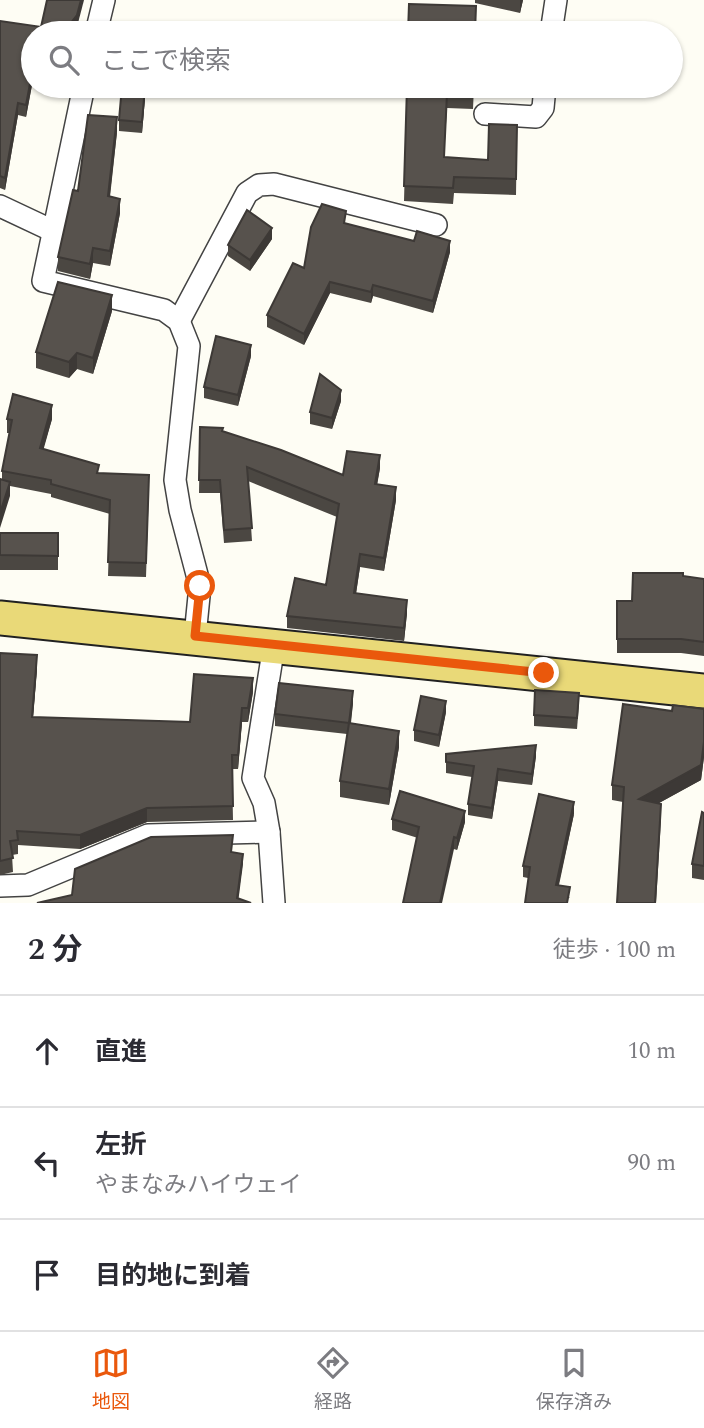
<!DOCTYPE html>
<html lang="ja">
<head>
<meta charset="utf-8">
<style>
  body { margin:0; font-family:Spectral,"Noto Sans JP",serif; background:#f2f2f3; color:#2b2b33 }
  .stop { position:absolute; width:21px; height:21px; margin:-16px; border:5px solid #ea580c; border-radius:50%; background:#fff }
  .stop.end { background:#ea580c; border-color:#fff; box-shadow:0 2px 7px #0008 }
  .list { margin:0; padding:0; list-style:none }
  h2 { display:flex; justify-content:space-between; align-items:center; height:91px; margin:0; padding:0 28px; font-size:30px }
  h2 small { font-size:23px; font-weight:400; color:#7c7c81 }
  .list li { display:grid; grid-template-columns:46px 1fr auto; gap:21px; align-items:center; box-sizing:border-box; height:112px; padding:0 28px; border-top:2px solid #e1e1e2 }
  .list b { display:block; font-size:26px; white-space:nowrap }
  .list p { margin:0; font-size:23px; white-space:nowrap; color:#7c7c81 }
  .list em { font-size:23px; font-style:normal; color:#7c7c81 }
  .icon { flex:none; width:38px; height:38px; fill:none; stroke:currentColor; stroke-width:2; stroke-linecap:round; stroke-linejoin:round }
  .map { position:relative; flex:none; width:704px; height:903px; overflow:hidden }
  .search { position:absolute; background:#fff; box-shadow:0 2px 5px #0004; left:21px; right:21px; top:21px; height:77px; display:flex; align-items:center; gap:18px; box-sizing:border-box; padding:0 24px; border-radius:38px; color:#7c7c81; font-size:26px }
  .sheet { height:427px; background:#fff }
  nav { display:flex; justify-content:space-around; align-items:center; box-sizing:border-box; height:98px; border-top:2px solid #e1e1e2; background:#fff; font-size:19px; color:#7c7c81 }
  nav a { display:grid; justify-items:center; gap:4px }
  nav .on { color:#ea580c }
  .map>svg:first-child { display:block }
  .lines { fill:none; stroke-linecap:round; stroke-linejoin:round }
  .minor-casing { stroke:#434343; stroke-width:24 }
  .primary-casing { stroke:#212121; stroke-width:37 }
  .minor { stroke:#fff; stroke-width:21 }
  .primary { stroke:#e9d978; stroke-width:33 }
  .wall { fill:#4b4742 }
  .shaded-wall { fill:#3d3936 }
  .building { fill:#57524d; stroke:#3d3936; stroke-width:2 }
  .route { stroke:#ea580c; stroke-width:9 }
</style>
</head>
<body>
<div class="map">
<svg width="704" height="903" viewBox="0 0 704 903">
  <rect width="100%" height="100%" fill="#fefdf4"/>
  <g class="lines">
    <g class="minor-casing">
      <g id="minor">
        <polyline points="96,33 104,0"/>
        <polyline points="551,33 556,0"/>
        <polyline points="84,86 43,281 164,310 179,321 189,346 175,480 180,510 200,586 195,636"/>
        <polyline points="485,114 536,117 543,108 545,86"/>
        <polyline points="0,206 51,230"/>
        <polyline points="179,321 247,193 259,185 274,184 436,225"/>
        <polyline points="0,886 28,885 148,835 269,832"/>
        <polyline points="274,903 269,832 264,803 253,778 274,645"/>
      </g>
    </g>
    <g class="primary-casing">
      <polyline id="primary" points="0,618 704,691"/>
    </g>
    <use href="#minor" class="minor"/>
    <use href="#primary" class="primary"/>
  </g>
  <g class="wall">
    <polygon points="475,0 523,0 520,13 475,3"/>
    <polygon points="0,21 41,27 77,27 33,33 32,85 26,117 18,115 5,190 0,188"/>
    <polygon points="146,86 142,133 119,131 119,120"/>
    <polygon points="407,86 474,86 473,109 447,108 444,157 488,160 517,125 516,195 454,193 453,204 404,201"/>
    <polygon points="117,132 110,197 120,213 110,266 93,263 90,279 58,271 58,257 78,191"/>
    <polygon points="346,224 450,252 433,313 373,296 371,303 330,293 304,345 267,327 267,315 304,268"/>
    <polygon points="272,239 250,271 228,256 228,245"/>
    <polygon points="112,311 93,374 77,369 69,378 36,368 36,352"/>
    <polygon points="251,356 238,406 204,398 204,387"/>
    <polygon points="341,401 332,429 310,424 310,412"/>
    <polygon points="7,419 52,419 43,449 99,473 149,488 146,577 108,576 110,514 51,497 51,494 10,486 10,496 2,479 2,471 10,433 7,433"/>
    <polygon points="200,427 222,431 343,475 380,468 377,484 396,500 384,571 360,567 356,594 407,613 404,641 287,628 287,616 326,585 337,517 248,481 252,541 224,543 220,493 199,493"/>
    <rect x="0" y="533" width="58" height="37"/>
    <polygon points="683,576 704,579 704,656 681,653 617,653 617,601 632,601"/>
    <polygon points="0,653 37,669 33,717 190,722 253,692 248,722 242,722 238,769 232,769 233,820 147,822 80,849 18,845 18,854 12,855 13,872 0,875"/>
    <polygon points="353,703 351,723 399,747 389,805 340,797 340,781 347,734 275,726 275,714"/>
    <polygon points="579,704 577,729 534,726 534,715"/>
    <polygon points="704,709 704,757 701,780 659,803 661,819 623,802 612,800 612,785 672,711"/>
    <polygon points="446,712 439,747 414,741 414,730"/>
    <polygon points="446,754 536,756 532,785 498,781 492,819 468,815 468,804 472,777 446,773"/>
    <polygon points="704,813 704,880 692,878 692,864"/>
    <polygon points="574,814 559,885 570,898 528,878 523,877 523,866"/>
    <polygon points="392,819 465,822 457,850 392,830"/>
  </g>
  <g class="shaded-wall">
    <polygon points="81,0 84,0 77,27 73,33 63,33"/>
    <polygon points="520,0 523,0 520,13"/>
    <polygon points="33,71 33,83 32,85 26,117 26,105 32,73"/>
    <polygon points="145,86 146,86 142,133 142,122"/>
    <polygon points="18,103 18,115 5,190 5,178"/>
    <polygon points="117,117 117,132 108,211 108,196"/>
    <polygon points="120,199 120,213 110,266 110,251"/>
    <polygon points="272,228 272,239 250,271 250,260"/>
    <polygon points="450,241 450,252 433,313 433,301"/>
    <polygon points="93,248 93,263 90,279 90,264"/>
    <polygon points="330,282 330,293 304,345 304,334"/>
    <polygon points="373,285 373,296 371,303 371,292"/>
    <polygon points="112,295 112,311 93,374 93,358"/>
    <polygon points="251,345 251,356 238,406 238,395"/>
    <polygon points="77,353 77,369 69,378 69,362"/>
    <polygon points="341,390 341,401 332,429 332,418"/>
    <polygon points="52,405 52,419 40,462 40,448"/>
    <polygon points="380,455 380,468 375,497 375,484"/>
    <polygon points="10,482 10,496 0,528 0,513"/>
    <polygon points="396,487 396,500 384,571 384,558"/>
    <polygon points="360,554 360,567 354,606 354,593"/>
    <polygon points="407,600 407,613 404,641 404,628"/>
    <polygon points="37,655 37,669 32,731 32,717"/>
    <polygon points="253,678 253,692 248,722 248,708"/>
    <polygon points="353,691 353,703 349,735 349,723"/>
    <polygon points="446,701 446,712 439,747 439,735"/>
    <polygon points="242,708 242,722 238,769 238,755"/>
    <polygon points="399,731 399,747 389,805 389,789"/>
    <polygon points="704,742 704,757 701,780 639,814 639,799"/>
    <polygon points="536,745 536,756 532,785 532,774"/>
    <polygon points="498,769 498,781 492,819 492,808"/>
    <polygon points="574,802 574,814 556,896 556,885"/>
    <polygon points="661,804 661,819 656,903 655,903"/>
    <polygon points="147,808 147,822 80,849 80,835"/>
    <polygon points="465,811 465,822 457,850 457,838"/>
    <polygon points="454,837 454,849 442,903 440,903"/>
    <polygon points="243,854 243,864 238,903 237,898"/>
  </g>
  <g class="building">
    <polygon points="47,0 81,0 77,15 63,33 33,33 33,71 32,73 26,105 18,103 5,178 0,176 0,21 41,27"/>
    <polygon points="409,4 476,6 475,33 408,33"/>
    <polygon points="122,86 145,86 142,122 119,120"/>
    <polygon points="407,86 473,86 473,94 447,93 444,157 488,160 489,124 517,125 516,179 454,177 453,188 404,186"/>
    <polygon points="88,115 117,117 108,196 120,199 110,251 93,248 90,264 58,257 73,190 78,191"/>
    <polygon points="322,204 346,211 344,223 414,241 417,231 450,241 433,301 373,285 371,292 330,282 304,334 267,315 293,263 304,268 311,227"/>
    <polygon points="247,210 272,228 250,260 228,245"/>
    <polygon points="58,282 112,295 93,358 77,353 69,362 36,352"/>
    <polygon points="216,336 251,345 238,395 204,387"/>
    <polygon points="320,374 341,390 332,418 310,412"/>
    <polygon points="13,394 52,405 40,448 99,465 97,473 149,475 146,563 108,562 110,500 51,484 51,480 2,471 12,420 7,419"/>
    <polygon points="200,427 223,428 222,431 281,450 343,475 347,451 380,455 375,484 396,487 384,558 360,554 354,593 407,600 404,628 287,616 295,578 326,585 339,504 247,467 252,528 224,530 220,480 199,480"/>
    <polygon points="0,479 10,482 0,513"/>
    <polygon points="0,533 58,533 58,556 0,555"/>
    <polygon points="633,573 683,573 683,576 704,579 704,642 681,639 617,639 617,601 632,601"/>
    <polygon points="0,653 37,655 32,717 190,722 194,674 253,678 248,708 242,708 238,755 232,755 233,806 147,808 80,835 17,831 18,840 10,841 13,858 0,861"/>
    <polygon points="279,683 353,691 349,723 275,714"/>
    <polygon points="535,690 579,693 577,718 534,715"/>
    <polygon points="421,696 446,701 439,735 414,730"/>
    <polygon points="623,704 672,711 673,705 704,709 704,742 701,765 639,799 661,804 655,903 617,903 624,787 612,785"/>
    <polygon points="349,723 399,731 389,789 340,781"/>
    <polygon points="536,745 532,774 498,769 492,808 468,804 474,766 446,762 446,754"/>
    <polygon points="400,791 465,811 457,838 454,837 440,903 403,903 419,827 392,819"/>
    <polygon points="539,794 574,802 556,885 570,887 567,903 525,903 530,867 523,866"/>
    <polygon points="702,812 704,813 704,866 692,864"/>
    <polygon points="233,835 231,852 243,854 237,898 251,903 37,903 72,895 75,869 151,837"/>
  </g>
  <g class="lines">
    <polyline class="route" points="200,586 195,636 544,673"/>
  </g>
</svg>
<div class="stop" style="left:200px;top:586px"></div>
<div class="stop end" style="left:544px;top:673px"></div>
<div class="search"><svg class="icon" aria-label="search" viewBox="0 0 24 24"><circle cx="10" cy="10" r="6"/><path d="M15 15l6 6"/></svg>ここで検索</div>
</div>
<section class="sheet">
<h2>2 分<small>徒歩 · 100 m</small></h2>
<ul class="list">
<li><svg class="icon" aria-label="ahead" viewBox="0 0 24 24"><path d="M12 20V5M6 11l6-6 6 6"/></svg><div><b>直進</b></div><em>10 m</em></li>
<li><svg class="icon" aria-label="left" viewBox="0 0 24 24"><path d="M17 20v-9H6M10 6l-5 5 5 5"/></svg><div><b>左折</b><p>やまなみハイウェイ</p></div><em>90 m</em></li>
<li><svg class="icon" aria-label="arrive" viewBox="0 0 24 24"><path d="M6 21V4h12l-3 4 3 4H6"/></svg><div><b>目的地に到着</b></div></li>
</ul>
</section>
<nav>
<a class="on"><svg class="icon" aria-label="map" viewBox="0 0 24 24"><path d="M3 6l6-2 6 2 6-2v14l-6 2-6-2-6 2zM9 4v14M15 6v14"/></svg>地図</a>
<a><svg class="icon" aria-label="directions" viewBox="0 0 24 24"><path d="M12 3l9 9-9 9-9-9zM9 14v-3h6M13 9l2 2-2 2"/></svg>経路</a>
<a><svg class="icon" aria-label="saved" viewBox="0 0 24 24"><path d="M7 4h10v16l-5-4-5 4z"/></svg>保存済み</a>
</nav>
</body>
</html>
